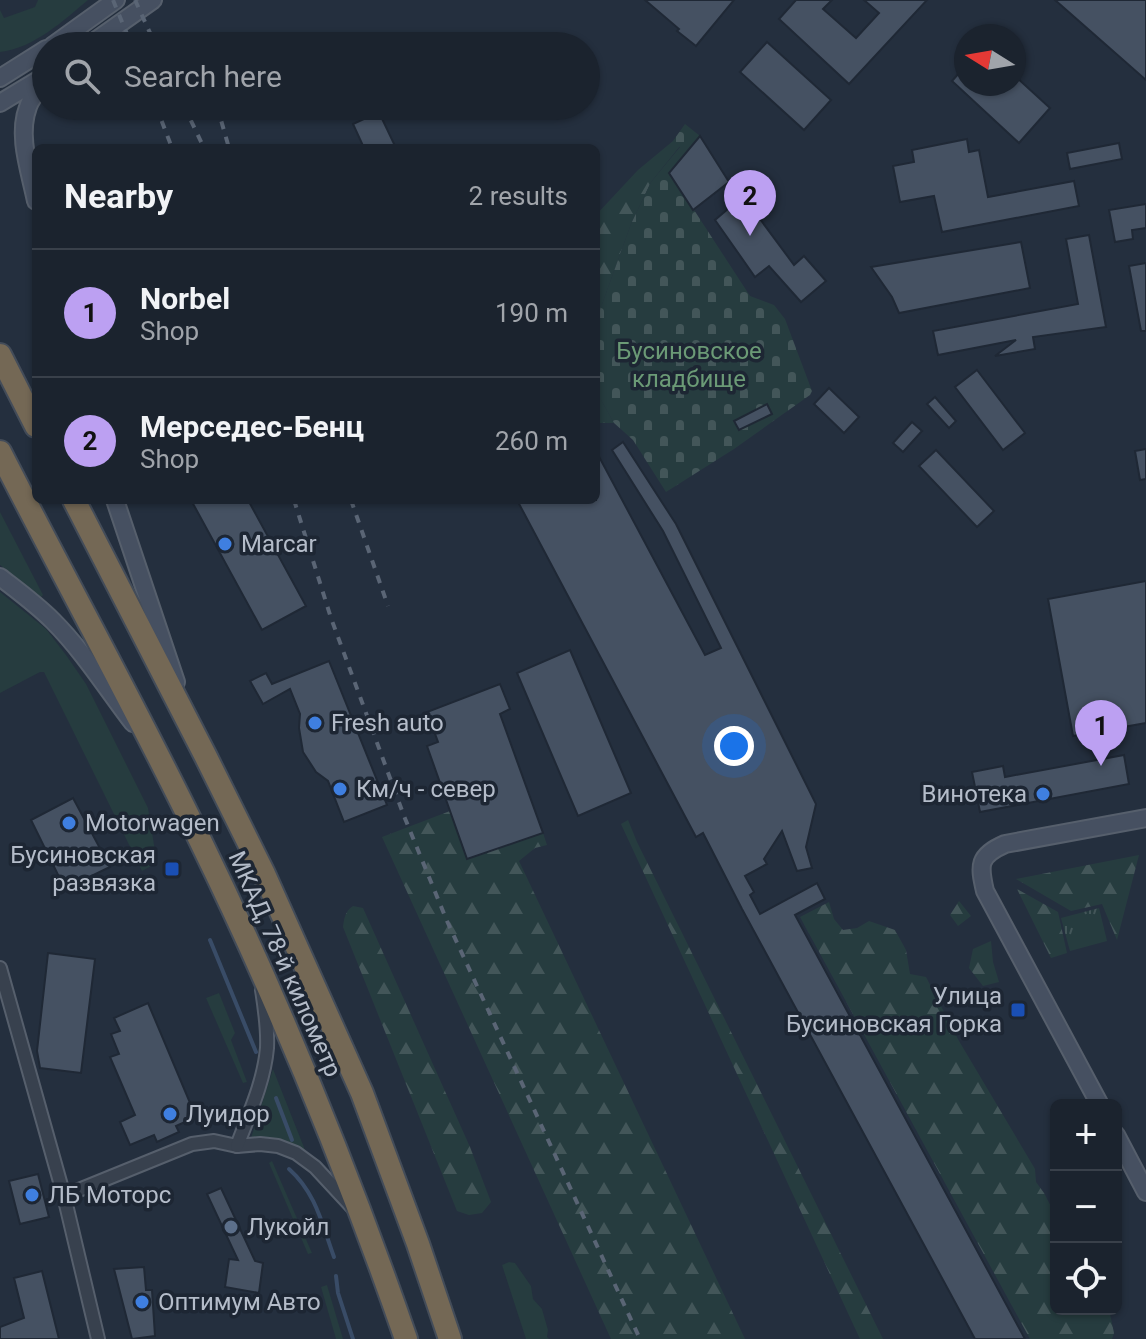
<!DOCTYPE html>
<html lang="en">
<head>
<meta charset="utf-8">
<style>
  body { margin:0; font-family:Roboto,sans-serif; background:#282f3a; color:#f1f3f6 }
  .controls { position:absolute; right:24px; bottom:24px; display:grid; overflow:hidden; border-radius:12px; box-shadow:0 2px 6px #0004 }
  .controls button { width:72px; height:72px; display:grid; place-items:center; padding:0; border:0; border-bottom:2px solid #39404a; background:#1b232e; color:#f1f3f6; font:40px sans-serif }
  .compass { position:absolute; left:954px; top:24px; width:72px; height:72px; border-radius:50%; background:#1b232e; box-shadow:0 2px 6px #0004; rotate:281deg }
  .you { position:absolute; left:734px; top:746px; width:28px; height:28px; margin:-20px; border:6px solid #fff; border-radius:50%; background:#1a73e8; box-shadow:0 0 0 12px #1a73e833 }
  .badge { display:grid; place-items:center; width:52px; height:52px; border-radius:50%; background:#bca0f2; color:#111; font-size:26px; font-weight:700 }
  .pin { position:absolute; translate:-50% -66px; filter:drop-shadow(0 2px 4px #0008) }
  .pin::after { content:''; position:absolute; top:42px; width:28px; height:24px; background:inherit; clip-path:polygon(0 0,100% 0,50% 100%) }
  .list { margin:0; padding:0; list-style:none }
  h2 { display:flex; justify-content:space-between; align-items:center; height:104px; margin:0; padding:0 32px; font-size:34px }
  h2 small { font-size:26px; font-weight:400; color:#a0a4aa }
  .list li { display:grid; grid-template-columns:52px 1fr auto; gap:24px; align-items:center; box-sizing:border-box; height:128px; padding:0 32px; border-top:2px solid #39404a }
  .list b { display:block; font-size:30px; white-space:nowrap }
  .list p { margin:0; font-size:26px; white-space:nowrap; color:#a0a4aa }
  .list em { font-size:26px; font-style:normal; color:#a0a4aa }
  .icon { flex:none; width:44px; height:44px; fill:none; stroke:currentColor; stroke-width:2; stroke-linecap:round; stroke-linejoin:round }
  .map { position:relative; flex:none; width:1146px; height:1339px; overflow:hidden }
  .search { position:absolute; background:#1b232e; box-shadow:0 2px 6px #0004; left:32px; top:32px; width:568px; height:88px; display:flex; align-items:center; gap:20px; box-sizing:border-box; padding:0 28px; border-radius:44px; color:#a0a4aa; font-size:30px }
  .panel { position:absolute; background:#1b232e; box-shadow:0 2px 6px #0004; left:32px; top:144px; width:568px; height:360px; border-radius:12px }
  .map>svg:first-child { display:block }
  .grass { fill:#263c3f }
  .forest { fill:url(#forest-firs) }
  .cemetery { fill:url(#cemetery-stones) }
  .park { fill:url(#park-tufts) }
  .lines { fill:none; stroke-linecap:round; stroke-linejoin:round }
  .stream { stroke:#394c67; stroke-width:4 }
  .building { fill:#455162; stroke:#1f2835; stroke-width:2 }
  .street-casing { stroke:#565f6c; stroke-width:16 }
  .secondary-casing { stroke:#565f6c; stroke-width:20 }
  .highway-casing { stroke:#434c59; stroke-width:26 }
  .street { stroke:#38414e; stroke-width:12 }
  .secondary { stroke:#465061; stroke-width:16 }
  .highway { stroke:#746855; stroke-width:22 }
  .rail { stroke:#5a6575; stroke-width:4; stroke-dasharray:8 8; stroke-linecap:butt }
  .shop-dot { fill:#3f7fe0; stroke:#1d2633; stroke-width:3 }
  .transit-dot { fill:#1a4fb4; stroke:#1d2633; stroke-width:3 }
  .service-dot { fill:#5c6f8a; stroke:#1d2633; stroke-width:3 }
  .labels { text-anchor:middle; stroke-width:7; stroke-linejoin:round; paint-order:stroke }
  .park-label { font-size:24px; fill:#6b9a76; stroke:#1d2633 }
  .poi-label { font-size:24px; fill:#b4bcc9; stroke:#1d2633; text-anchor:start }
  .street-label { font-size:24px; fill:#b4bcc9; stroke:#1d2633 }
</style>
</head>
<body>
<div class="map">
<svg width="1146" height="1339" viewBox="0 0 1146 1339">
  <defs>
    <pattern id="forest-firs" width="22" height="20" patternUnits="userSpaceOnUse" patternTransform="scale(2)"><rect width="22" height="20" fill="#263c3f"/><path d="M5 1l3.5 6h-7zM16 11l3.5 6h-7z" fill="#435659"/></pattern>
    <pattern id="cemetery-stones" width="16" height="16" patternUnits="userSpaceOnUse" patternTransform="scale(2)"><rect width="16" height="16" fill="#263c3f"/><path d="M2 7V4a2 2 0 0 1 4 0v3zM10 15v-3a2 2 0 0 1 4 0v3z" fill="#435659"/></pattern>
    <pattern id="park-tufts" width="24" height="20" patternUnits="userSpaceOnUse" patternTransform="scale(2)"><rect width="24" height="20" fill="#263c3f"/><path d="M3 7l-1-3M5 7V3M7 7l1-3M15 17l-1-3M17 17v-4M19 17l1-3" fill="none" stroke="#435659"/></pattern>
  </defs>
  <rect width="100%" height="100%" fill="#242f3e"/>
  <g class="grass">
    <path d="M38,0h50c-25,21 -54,48 -88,52v-42l4,8 31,-11z"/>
    <polygon points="0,512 43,595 41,597 0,565"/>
    <polygon points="0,592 46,629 66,655 86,684 148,808 157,863 142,871 44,672 40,672 0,693"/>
    <polygon points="219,993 235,1033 231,1040 247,1082 243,1083 206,998"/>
    <polygon points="273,1069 305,1150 275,1139 251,1138"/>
    <polygon points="272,1161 312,1253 308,1254 269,1163"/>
    <polygon points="509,1262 515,1263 531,1286 533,1299 542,1309 548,1330 547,1337 549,1339 526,1339 502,1265"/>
    <polygon points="327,1285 343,1339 336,1339 321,1287"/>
  </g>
  <g class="forest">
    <polygon points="673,141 680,146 651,182 631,224 596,321 596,215 638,170"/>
    <polygon points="596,391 614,423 596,423"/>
    <polygon points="450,811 467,859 543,833 547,845 535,848 519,861 745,1339 611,1339 382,837"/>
    <polygon points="628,820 637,842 883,1339 860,1339 621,824"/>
    <polygon points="1139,855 1117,940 1102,904 1071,911 1016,879"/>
    <polygon points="1017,889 1058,912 1067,953 1051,958"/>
    <polygon points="959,901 971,916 958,926 950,915"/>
    <polygon points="829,902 834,919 843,930 857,928 869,921 895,930 906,950 910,974 926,977 959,1041 1035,1169 1036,1182 1044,1193 1056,1216 1056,1309 1109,1309 1114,1333 1112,1339 1030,1339 800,917"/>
    <path d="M353,906l10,2 107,239 21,55 -9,11 -13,2 -12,-4 -114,-284c1,-8 2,-16 10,-21z"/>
    <polygon points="991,941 993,962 999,982 983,986 969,968 973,949"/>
  </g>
  <polygon class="cemetery" points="685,124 700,136 670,173 750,296 774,305 785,319 812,391 810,395 734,449 666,492 633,440 614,423 596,391 596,321 631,224 651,182 680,147 673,141"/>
  <polygon class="park" points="1099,908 1107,941 1070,951 1061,918"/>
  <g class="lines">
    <g class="stream">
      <polyline points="210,940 256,1052"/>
      <polyline points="276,1098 292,1140"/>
      <path d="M289,1169c27,24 33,55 45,88"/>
      <polyline points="336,1276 338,1293 353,1339"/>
    </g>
  </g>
  <g class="building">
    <polygon points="645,0 734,0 696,46 677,31 679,29"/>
    <polygon points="796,0 832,0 823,9 856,38 879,13 864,0 927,0 849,84 779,19"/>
    <polygon points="1055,0 1146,0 1146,80 1088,29"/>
    <polygon points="767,42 831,100 804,130 740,72"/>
    <polygon points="966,65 966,84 1014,84 1014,75 1050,108 1019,143 952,81"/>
    <polygon points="358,106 376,106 396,148 364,148 353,124 364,119"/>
    <polygon points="700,136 729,182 693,210 669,173"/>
    <polygon points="967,139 969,152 979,150 988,197 1074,181 1079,206 942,232 934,196 900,202 893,166 914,162 912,150"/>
    <polygon points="1119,143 1122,159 1070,169 1067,153"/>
    <polygon points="743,196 794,265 804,256 826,281 801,302 769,266 755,277 715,220"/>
    <polygon points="1146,204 1146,228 1132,230 1133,239 1115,242 1109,210"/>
    <polygon points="1089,235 1106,327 1033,337 1035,349 995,356 1016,340 938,355 933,331 1078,304 1066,239"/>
    <polygon points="1021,242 1030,288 899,313 892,297 871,267"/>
    <polygon points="1146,263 1146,331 1141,331 1129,266"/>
    <polygon points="977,370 1025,433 1003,450 955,387"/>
    <polygon points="829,388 859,417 844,433 814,404"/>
    <polygon points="935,397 956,421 949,428 927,404"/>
    <polygon points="767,404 772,414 739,430 734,421"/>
    <polygon points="912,422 922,431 903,452 893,443"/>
    <polygon points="623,442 676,524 816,804 806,847 812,868 797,871 782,831 764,859 767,864 745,876 754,892 750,895 760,914 817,883 825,899 795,915 1025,1339 975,1339 742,909 703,833 696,837 517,500 596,500 596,451 705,655 721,648 663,531 612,450"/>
    <polygon points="1146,449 1146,479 1140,480 1135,451"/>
    <polygon points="936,450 994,511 977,527 919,466"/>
    <polygon points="191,500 248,500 306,606 262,630"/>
    <polygon points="1146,581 1146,723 1073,736 1048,599"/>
    <polygon points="570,650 631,793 578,816 517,673"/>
    <polygon points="329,661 387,805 344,822 328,781 316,772 303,752 299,728 300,714 290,689 263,704 250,681 266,673 272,684"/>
    <polygon points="500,684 510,709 500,714 543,833 467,859 427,746 438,742 427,712"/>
    <polygon points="1124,755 1129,784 980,812 972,772 1003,766 1005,777"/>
    <polygon points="73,798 110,867 77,883 76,881 64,887 31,820"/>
    <polygon points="48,953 95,959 81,1073 40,1068 37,1051"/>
    <polygon points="148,1003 196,1117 176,1126 179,1132 157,1142 154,1135 130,1145 120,1122 135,1115 110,1057 119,1054 111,1034 120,1031 114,1018"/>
    <polygon points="38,1174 49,1217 20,1224 9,1181"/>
    <polygon points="221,1188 255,1261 263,1263 259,1293 225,1287 229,1259 238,1260 207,1194"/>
    <polygon points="144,1267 146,1290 152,1290 155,1336 132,1339 114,1269"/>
    <polygon points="42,1271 59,1339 0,1339 0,1327 24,1318 14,1278"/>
  </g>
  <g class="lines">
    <g class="street-casing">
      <g id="street">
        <polyline points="0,968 64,1196 192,1144 214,1141 237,1146 260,1144 278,1146 296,1153 315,1167 353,1208"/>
        <path d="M237,1146c12,-32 27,-64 30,-98 1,-20 -2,-39 -5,-58"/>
        <polyline points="64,1196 98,1339"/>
      </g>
    </g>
    <g class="secondary-casing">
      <g id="secondary">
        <polyline points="52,46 116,0"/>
        <polyline points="88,46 153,0"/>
        <polyline points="0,78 46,49"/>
        <polyline points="0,103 43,77"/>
        <path d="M36,201c-6,-30 -19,-65 -8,-94 3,-10 12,-18 18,-26"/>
        <polyline points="115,500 176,682"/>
        <path d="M0,577c18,14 36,27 53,44 30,30 54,68 80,102"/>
        <path d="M1100,1105l-115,-214c-6,-26 -7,-35 20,-47l141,-26"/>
        <polyline points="1116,1135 1146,1192"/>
      </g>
    </g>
    <g class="highway-casing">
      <g id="highway">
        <polyline points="0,355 36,426"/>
        <path d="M0,452c66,130 137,257 200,388 79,162 147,329 206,499"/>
        <polyline points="74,500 205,755 264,874 362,1093 418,1244 450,1339"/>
      </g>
    </g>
    <use href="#street" class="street"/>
    <use href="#secondary" class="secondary"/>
    <use href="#highway" class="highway"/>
    <g class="rail">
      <polyline points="113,0 132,46"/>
      <polyline points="135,0 156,46"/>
      <polyline points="199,43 200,46"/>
      <polyline points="156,106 172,148"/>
      <polyline points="184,106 204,148"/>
      <polyline points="217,106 229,148"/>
      <polyline points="294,500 331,618 404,816 447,921 640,1339"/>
      <polyline points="351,500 388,606"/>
    </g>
  </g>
  <g class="shop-dot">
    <circle cx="225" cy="544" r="8"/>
    <circle cx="315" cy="723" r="8"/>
    <circle cx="340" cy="789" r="8"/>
    <circle cx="1043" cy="794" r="8"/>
    <circle cx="69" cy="823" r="8"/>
    <circle cx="170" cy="1114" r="8"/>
    <circle cx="32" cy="1195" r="8"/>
    <circle cx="142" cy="1302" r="8"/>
  </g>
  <g class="transit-dot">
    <rect x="164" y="861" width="16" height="16" rx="4"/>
    <rect x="1010" y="1002" width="16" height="16" rx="4"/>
  </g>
  <circle class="service-dot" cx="231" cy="1227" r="8"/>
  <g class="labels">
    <g class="park-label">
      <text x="689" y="359">Бусиновское<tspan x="689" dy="28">кладбище</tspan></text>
    </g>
    <g class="poi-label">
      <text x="241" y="552">Marcar</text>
      <text x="331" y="731">Fresh auto</text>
      <text x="356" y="797">Км/ч - север</text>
      <text x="1027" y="802" text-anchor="end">Винотека</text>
      <text x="85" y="831">Motorwagen</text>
      <text x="156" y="863" text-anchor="end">Бусиновская<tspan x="156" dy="28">развязка</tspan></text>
      <text x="1002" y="1004" text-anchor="end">Улица<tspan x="1002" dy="28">Бусиновская Горка</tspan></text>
      <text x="186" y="1122">Луидор</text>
      <text x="48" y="1203">ЛБ Моторс</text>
      <text x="247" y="1235">Лукойл</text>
      <text x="158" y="1310">Оптимум Авто</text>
    </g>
    <g class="street-label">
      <text transform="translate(285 964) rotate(66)" y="8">МКАД, 78-й километр</text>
    </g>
  </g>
</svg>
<div class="controls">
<button>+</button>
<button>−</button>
<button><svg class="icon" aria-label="locate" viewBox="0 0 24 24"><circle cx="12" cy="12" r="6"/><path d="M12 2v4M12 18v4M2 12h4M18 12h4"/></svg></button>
</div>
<svg class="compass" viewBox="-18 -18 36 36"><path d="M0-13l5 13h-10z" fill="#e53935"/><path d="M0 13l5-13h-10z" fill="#a0a4aa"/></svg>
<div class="you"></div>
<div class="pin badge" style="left:1101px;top:766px">1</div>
<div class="pin badge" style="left:750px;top:236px">2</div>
<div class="search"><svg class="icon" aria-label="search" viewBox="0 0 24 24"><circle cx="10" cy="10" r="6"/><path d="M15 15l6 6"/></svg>Search here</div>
<section class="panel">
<h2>Nearby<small>2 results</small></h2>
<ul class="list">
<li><span class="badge">1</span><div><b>Norbel</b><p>Shop</p></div><em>190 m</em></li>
<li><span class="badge">2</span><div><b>Мерседес-Бенц</b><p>Shop</p></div><em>260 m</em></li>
</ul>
</section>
</div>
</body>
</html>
